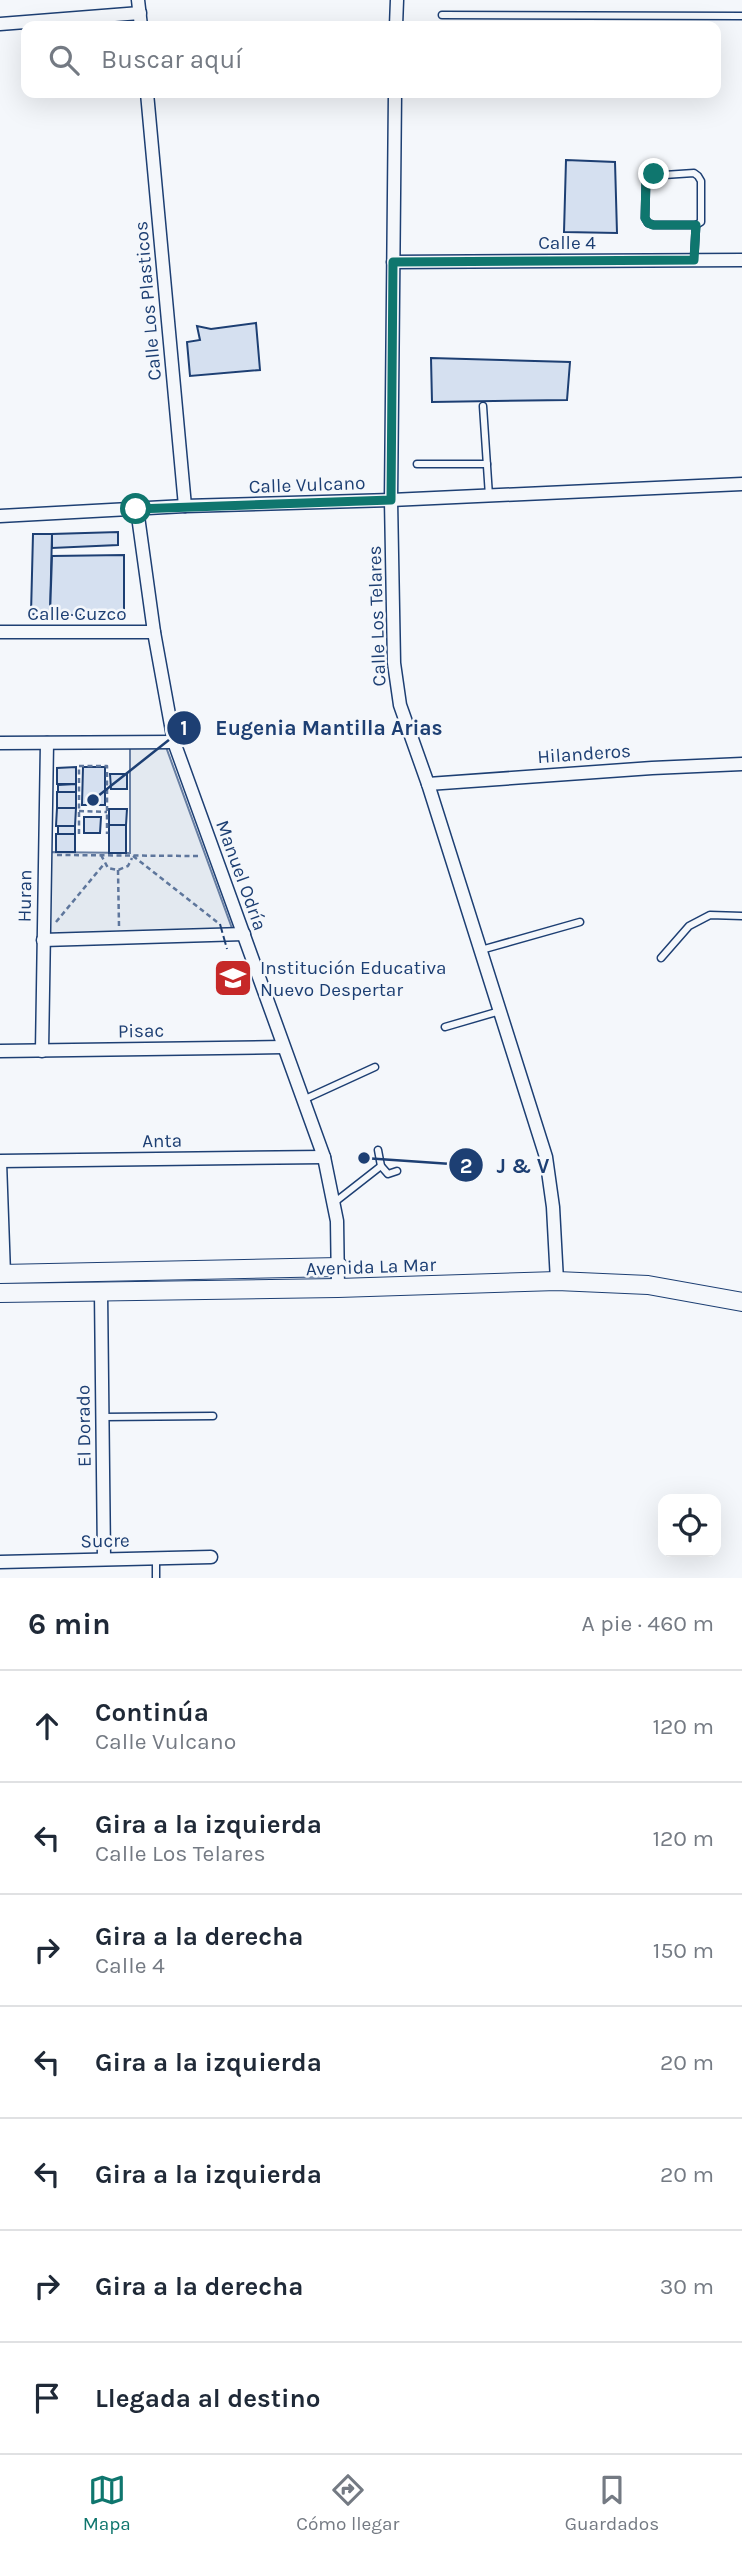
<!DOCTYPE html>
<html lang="es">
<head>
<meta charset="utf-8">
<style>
  body { margin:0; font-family:Karla,sans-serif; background:#f2f2f3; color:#1f2937 }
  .controls { position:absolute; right:21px; bottom:21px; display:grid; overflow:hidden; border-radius:14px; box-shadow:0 7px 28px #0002 }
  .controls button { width:63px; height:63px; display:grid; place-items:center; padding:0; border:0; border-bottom:2px solid #e0e1e3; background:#fff; color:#1f2937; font:35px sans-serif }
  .stop { position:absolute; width:21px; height:21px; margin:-16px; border:5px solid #0f766e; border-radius:50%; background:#fff }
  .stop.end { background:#0f766e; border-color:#fff; box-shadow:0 2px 7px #0008 }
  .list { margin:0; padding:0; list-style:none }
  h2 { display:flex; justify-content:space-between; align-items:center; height:91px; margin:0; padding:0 28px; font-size:30px }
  h2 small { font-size:23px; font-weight:400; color:#747a83 }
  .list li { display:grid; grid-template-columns:46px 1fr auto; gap:21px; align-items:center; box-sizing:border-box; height:112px; padding:0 28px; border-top:2px solid #e0e1e3 }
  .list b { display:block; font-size:26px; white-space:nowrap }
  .list p { margin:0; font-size:23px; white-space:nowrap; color:#747a83 }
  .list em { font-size:23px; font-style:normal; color:#747a83 }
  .icon { flex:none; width:38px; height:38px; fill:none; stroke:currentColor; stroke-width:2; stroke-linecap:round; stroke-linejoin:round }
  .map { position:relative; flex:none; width:742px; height:1578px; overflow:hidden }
  .search { position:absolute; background:#fff; box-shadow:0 7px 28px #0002; left:21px; right:21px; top:21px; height:77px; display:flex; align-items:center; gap:18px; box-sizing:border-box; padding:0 24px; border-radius:14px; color:#747a83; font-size:26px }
  .sheet { height:875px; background:#fff }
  nav { display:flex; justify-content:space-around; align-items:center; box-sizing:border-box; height:98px; border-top:2px solid #e0e1e3; background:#fff; font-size:19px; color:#747a83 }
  nav a { display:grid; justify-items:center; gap:4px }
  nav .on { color:#0f766e }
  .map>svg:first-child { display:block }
  .green { fill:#e3e9f0; stroke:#687fa3; stroke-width:2 }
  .building { fill:#d5e0f0; stroke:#1d3f73; stroke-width:2 }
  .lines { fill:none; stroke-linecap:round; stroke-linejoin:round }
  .lane-casing { stroke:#1d3f73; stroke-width:9 }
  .street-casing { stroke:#1d3f73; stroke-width:15 }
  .secondary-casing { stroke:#1d3f73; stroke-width:20 }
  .path { stroke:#5e769c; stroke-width:2.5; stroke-dasharray:5 3.5; stroke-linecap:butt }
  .lane { stroke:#f4f7fb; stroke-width:6 }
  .street { stroke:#f4f7fb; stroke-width:12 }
  .secondary { stroke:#f4f7fb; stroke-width:18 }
  .fence { stroke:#1d3f73; stroke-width:2; stroke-dasharray:9 3.5; stroke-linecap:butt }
  .route { stroke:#0f766e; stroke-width:9 }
  .labels { text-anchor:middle; stroke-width:5; stroke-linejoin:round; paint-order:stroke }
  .street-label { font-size:19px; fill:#1d3f73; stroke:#f4f7fb }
  .poi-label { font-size:19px; fill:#1d3f73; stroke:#f4f7fb; text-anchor:start }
  .leader { fill:none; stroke:#1d3f73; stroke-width:2.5 }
  .callout-dot { fill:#1d3f73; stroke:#f4f7fb; stroke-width:2.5 }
  .mark-label { font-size:21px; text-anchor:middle; font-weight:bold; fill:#fff }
  .callout-label { font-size:21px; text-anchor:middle; font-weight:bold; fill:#1d3f73; stroke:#f4f7fb; stroke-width:5; stroke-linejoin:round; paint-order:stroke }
</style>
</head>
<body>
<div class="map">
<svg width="742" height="1578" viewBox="0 0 742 1578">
  <rect width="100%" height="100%" fill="#f4f7fb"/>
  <polygon class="green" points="130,747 166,747 233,931 47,935 48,852 130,853"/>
  <g class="building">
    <polygon points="566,160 615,162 617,233 564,232"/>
    <polygon points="256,323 260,370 190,376 187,342 200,340 197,326 211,329"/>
    <polygon points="431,358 570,362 567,400 432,402"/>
    <polygon points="118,532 118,545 52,548 52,534"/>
    <polygon points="33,534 52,534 50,615 31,614"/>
    <polygon points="124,555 124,615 50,615 52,556"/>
    <polygon points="76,767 76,784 57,784 57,768"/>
    <polygon points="83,767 105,767 105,805 82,805"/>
    <polygon points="110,774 127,774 127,789 111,789"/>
    <polygon points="76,784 76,792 58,792 58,785"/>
    <rect x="57" y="792" width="19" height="16"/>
    <polygon points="57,808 76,808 75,826 56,826"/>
    <polygon points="109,809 127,809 126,825 109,825"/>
    <polygon points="84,817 101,817 100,833 84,833"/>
    <rect x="109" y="825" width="17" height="28"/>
    <rect x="58" y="826" width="17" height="8"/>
    <rect x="56" y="834" width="19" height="18"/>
  </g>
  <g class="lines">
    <g class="lane-casing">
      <g id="lane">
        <polyline points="442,15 742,16"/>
        <polygon points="694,173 698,176 701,181 701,222 696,225 654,225 648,223 645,218 646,180 649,176"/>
        <polyline points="694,260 696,225"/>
        <polyline points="483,406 489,496"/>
        <polyline points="417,464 487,464"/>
        <polyline points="481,950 580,922"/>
        <polyline points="661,958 689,926 710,915 742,916"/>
        <polyline points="445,1027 500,1011"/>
        <polyline points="303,1100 375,1067"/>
        <polyline points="378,1150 381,1166 388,1174 397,1171"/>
        <polyline points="335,1202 381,1166"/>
        <polyline points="103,1417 213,1416"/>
        <polyline points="156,1578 156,1558"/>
      </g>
    </g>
    <g class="street-casing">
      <g id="street">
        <polyline points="138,0 141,26"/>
        <polyline points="0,24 140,13"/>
        <polyline points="396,26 397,0"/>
        <polyline points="147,93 185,506"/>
        <polyline points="395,93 391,500 394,663 400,705 428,784 546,1157 553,1207 557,1281"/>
        <polyline points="393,262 742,260"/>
        <polyline points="137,509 154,632 174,742 324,1157 337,1221 338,1288"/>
        <polyline points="0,516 185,506 391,500 742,484"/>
        <polyline points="0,632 154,632"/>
        <polyline points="0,743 174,742"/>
        <polyline points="428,784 652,768 742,764"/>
        <polyline points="43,940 244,934"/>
        <polyline points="0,1051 283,1047"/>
        <polyline points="42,1051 47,743"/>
        <polyline points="0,1161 324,1157"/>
        <polyline points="0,1162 4,1274"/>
        <polyline points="101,1292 104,1559"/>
        <polyline points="0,1562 211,1557"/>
      </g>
    </g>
    <g class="secondary-casing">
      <g id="secondary">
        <polyline points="0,1274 339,1267"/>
        <polyline points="0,1293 338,1288 557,1281 648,1285 742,1302"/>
      </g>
    </g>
    <g class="path">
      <polyline points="79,811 107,812"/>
      <polyline points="79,834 79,766 107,766 107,834"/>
      <polyline points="57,855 198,856"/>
      <polyline points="101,855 108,868 118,870 128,866 132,858"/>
      <polyline points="133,856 217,922"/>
      <polyline points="118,870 119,926"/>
      <polyline points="56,922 104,864"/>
    </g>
    <use href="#lane" class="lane"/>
    <use href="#street" class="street"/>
    <use href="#secondary" class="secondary"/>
    <polyline class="fence" points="220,924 227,949"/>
  </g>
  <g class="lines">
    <polyline class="route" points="136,509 391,500 393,262 694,260 696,225 653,225 648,223 645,218 646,180 654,174"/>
  </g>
  <defs>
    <g id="school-square" transform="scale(2.0125)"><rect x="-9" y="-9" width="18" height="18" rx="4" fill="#c62828" stroke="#f4f7fb"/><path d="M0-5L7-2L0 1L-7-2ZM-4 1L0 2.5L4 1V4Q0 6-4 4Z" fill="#fff"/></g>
  </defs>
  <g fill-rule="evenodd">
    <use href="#school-square" x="233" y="978"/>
  </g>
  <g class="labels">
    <g class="street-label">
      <text x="567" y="249">Calle 4</text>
      <text transform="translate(147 301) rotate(-95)" y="7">Calle Los Plasticos</text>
      <text transform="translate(307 484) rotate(-2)" y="7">Calle Vulcano</text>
      <text x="77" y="620">Calle Cuzco</text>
      <text transform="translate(376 616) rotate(-92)" y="7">Calle Los Telares</text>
      <text transform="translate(584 753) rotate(-4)" y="7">Hilanderos</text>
      <text transform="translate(242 875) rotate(70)" y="7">Manuel Odría</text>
      <text transform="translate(24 896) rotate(-89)" y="7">Huran</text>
      <text transform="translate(141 1030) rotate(-1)" y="7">Pisac</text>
      <text transform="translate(162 1140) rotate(-1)" y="7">Anta</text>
      <text transform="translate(371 1266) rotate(-2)" y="7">Avenida La Mar</text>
      <text transform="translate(83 1426) rotate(-91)" y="7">El Dorado</text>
      <text transform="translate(105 1540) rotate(-1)" y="7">Sucre</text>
    </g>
    <g class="poi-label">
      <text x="260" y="974">Institución Educativa<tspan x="260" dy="22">Nuevo Despertar</tspan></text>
    </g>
  </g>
  <path class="leader" d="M93 800L184 728M364 1158L466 1165"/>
  <g class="callout-dot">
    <circle cx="93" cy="800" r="7"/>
    <circle cx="364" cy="1158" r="7"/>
    <circle cx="184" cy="728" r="18"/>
    <circle cx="466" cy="1165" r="18"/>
  </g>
  <g class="mark-label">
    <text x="184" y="735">1</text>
    <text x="466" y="1173">2</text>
  </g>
  <g class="callout-label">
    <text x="329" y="735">Eugenia Mantilla Arias</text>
    <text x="523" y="1173">J &amp; V</text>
  </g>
</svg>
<div class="controls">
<button><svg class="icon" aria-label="locate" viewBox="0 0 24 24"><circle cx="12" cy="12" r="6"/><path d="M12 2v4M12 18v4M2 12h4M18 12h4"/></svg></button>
</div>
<div class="stop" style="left:136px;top:509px"></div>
<div class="stop end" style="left:654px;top:174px"></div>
<div class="search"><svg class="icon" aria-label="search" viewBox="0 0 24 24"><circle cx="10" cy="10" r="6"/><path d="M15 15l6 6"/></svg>Buscar aquí</div>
</div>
<section class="sheet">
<h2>6 min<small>A pie · 460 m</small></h2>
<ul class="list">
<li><svg class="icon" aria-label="ahead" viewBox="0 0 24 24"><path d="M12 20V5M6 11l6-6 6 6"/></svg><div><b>Continúa</b><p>Calle Vulcano</p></div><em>120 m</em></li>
<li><svg class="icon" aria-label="left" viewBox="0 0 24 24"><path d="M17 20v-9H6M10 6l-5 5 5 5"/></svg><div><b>Gira a la izquierda</b><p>Calle Los Telares</p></div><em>120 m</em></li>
<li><svg class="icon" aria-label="right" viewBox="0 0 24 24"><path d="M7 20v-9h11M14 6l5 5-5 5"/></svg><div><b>Gira a la derecha</b><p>Calle 4</p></div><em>150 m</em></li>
<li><svg class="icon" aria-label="left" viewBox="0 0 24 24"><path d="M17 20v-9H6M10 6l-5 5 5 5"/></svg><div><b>Gira a la izquierda</b></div><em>20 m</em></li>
<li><svg class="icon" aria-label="left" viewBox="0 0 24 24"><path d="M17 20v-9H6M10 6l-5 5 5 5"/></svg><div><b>Gira a la izquierda</b></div><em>20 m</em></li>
<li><svg class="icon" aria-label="right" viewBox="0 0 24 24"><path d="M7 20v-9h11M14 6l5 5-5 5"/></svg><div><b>Gira a la derecha</b></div><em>30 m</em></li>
<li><svg class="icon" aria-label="arrive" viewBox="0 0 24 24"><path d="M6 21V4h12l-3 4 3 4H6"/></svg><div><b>Llegada al destino</b></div></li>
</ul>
</section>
<nav>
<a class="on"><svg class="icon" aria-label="map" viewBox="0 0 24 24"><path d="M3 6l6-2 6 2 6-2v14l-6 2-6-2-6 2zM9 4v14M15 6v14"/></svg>Mapa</a>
<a><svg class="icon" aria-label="directions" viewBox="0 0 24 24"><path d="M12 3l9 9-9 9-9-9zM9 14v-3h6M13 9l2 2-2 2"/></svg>Cómo llegar</a>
<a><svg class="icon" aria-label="saved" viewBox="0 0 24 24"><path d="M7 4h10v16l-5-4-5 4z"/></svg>Guardados</a>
</nav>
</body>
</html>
